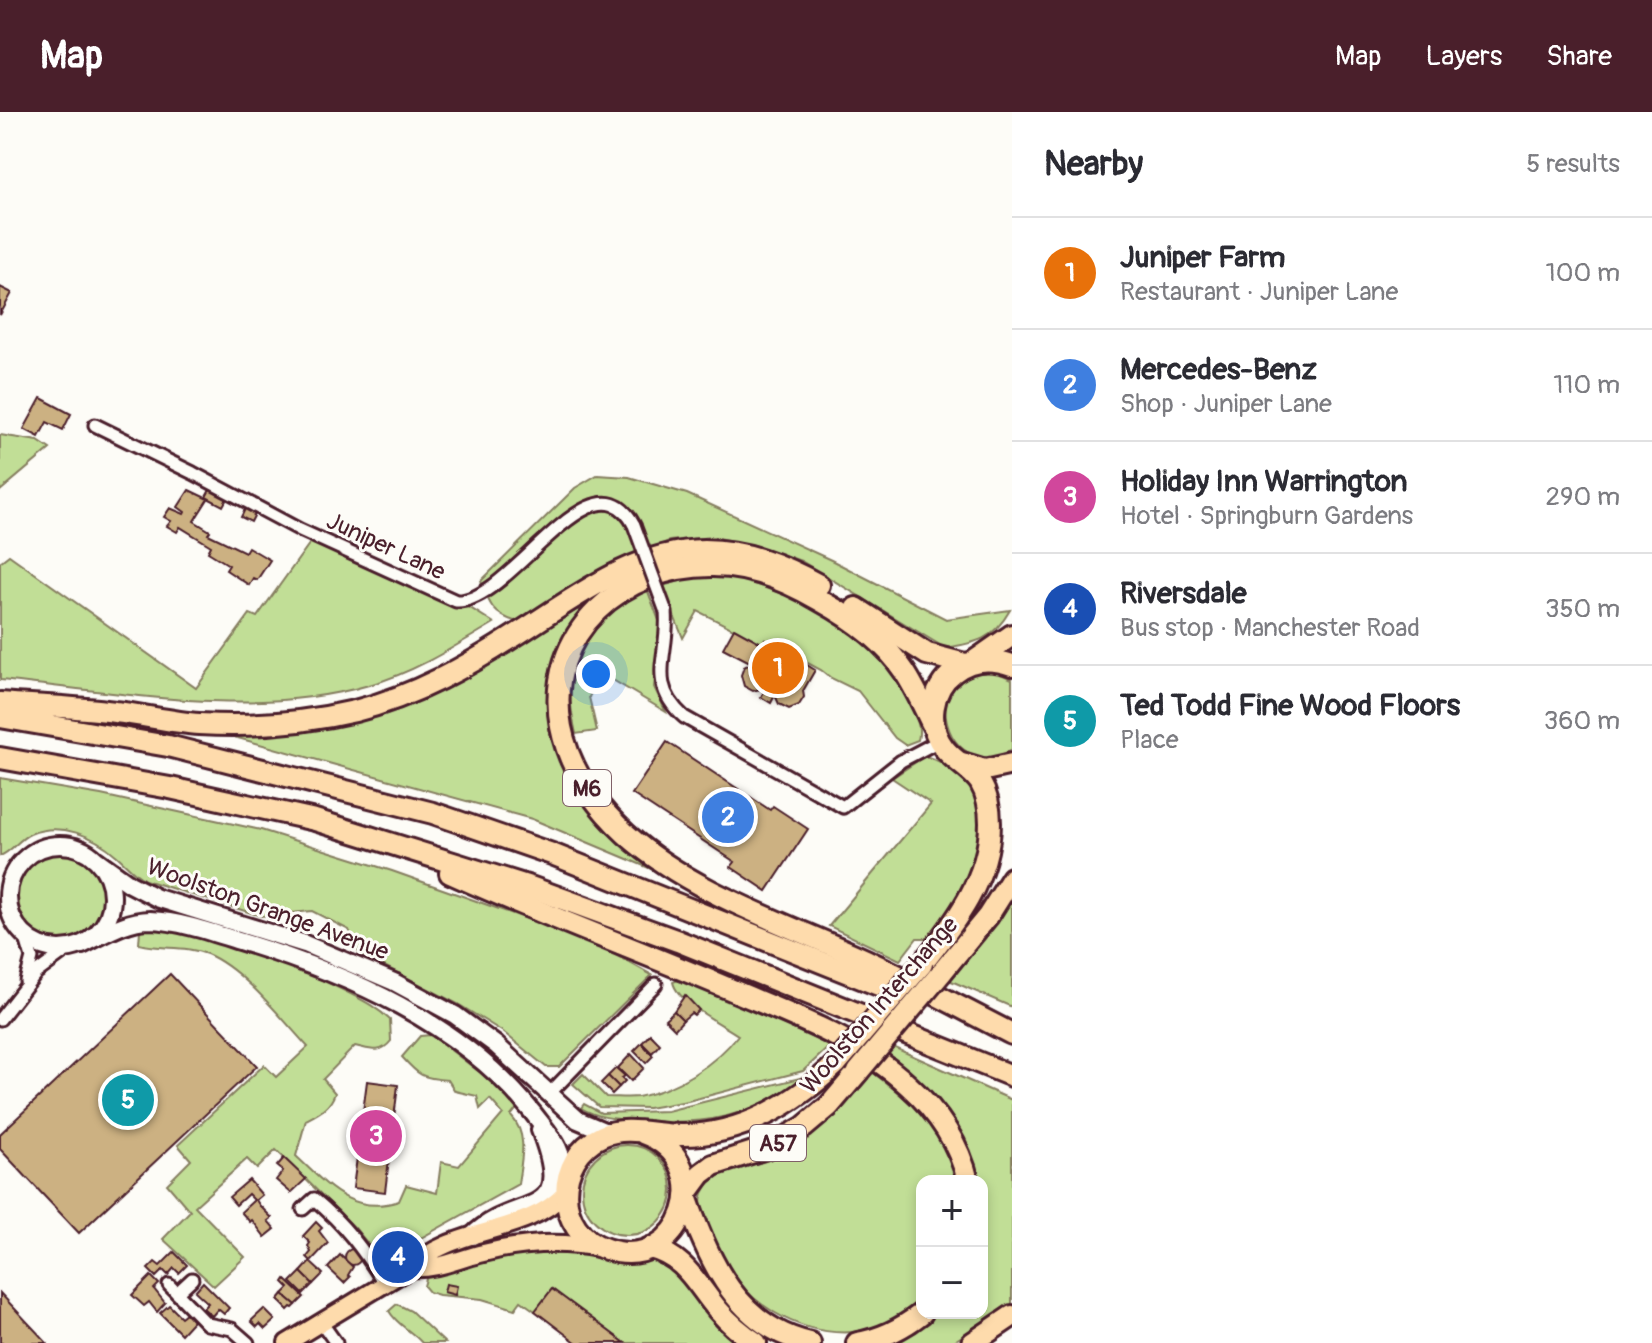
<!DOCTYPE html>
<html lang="en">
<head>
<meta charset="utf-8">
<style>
  body { margin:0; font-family:Pangolin,sans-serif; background:#f7f7f7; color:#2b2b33 }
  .controls { position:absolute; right:24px; bottom:24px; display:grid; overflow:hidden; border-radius:16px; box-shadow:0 4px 12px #0003 }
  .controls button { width:72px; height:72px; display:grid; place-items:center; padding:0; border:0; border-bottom:2px solid #e1e1e2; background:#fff; color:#2b2b33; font:40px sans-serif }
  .you { position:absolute; left:596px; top:562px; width:28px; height:28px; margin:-20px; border:6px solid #fff; border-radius:50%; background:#1a73e8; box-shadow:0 0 0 12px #1a73e833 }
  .badge { display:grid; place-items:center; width:52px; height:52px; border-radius:50%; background:#4a1f2b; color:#fff; font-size:26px; font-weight:700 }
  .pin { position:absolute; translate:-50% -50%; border:4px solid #fff; box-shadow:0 2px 8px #0006 }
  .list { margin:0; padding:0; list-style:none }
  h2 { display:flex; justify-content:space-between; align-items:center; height:104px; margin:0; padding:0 32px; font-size:34px }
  h2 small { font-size:26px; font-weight:400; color:#7c7c81 }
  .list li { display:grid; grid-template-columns:52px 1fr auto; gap:24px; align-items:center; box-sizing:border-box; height:112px; padding:0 32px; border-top:2px solid #e1e1e2 }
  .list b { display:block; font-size:30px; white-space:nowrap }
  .list p { margin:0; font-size:26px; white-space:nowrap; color:#7c7c81 }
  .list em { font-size:26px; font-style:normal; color:#7c7c81 }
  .map { position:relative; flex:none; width:1012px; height:1231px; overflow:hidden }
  header { display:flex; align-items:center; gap:48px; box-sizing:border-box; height:112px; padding:0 40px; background:#4a1f2b; color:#fff }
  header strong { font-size:38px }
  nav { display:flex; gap:44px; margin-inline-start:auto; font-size:28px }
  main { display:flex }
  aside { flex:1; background:#fff }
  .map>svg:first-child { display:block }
  .green { fill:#c1de96; stroke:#867e60; stroke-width:2 }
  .building { fill:#ccb182; stroke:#4a1f2b; stroke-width:2 }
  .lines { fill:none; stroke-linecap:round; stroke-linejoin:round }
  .street-casing { stroke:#4a1f2b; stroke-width:17 }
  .secondary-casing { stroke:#4a1f2b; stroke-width:22 }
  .primary-casing { stroke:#4a1f2b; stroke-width:22 }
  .highway-casing { stroke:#4a1f2b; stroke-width:26 }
  .street { stroke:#fdfcf7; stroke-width:11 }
  .secondary { stroke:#fdfcf7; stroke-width:16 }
  .primary { stroke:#fedbac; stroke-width:16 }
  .highway { stroke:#fedbac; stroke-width:20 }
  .street-bridge-casing { stroke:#4a1f2b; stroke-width:17; stroke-linecap:butt }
  .highway-bridge-casing { stroke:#4a1f2b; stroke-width:26; stroke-linecap:butt }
  .street-bridge { stroke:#fdfcf7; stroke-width:11 }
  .highway-bridge { stroke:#fedbac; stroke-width:20 }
  .labels { text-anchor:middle; stroke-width:6; stroke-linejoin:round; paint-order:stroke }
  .shield { fill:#fdfcf7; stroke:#806168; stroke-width:2 }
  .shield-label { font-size:22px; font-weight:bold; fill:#4a1f2b }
  .street-label { font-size:24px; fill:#4a1f2b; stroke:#fdfcf7 }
</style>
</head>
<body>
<header>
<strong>Map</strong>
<nav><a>Map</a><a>Layers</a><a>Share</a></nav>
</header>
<main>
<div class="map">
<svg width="1012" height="1231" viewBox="0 0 1012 1231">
  <rect width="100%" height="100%" fill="#fdfcf7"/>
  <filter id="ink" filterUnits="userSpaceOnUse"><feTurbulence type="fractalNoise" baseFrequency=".0125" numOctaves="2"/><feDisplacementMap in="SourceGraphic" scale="16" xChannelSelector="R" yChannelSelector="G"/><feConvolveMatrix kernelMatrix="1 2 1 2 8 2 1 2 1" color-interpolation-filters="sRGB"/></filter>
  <g filter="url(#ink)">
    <g class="green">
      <polygon points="0,323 38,329 50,337 0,379"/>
      <path d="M597,363l32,2 58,17 144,66 115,59 64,-9c-17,30 -33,33 -65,38l-144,-87 -47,-16 -41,-8 -44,4 -63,26 -89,55c-25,-8 -28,-18 -36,-41l94,-93z"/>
      <path d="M312,428l158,68 24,15c-40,24 -79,49 -125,62 -116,34 -251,7 -369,-5v-118l9,-7 187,133 54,-74 7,3z"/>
      <path d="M730,465c69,18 160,59 184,133 3,10 7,19 4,30l-13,5 -10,-7 -37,-47 -27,-13 -10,-8 -56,-30 -2,4 -65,-33 -15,27 -21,-52 29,-8z"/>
      <polygon points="628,468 562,538 572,668 680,769 532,707 212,619 344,609 594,482"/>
      <path d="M647,477l14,37 -7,61 12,25 -65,-39 -12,24 8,34 -21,3c-4,-19 -9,-43 -3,-62 11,-36 40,-70 74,-83z"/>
      <path d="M994,559l18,8v70c-61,40 -104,-75 -18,-78z"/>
      <path d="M925,644c65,20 66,80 39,134 -9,16 -21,32 -31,48h-16l-17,22 -71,-34 102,-122 -39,-26z"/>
      <path d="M0,666l101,17 160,35 131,41 200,71 60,33 -93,92h-13l-43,-35 -45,-28 -99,-51 -10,-23 -37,-19 -51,5 -116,-36c-12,-7 -18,-15 -28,-24 -23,-21 -57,-34 -87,-22 -11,5 -18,17 -30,22z"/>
      <circle cx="60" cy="785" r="44"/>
      <polygon points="1012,784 1012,895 949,868 981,831"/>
      <path d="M160,816c63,14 125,33 183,62 17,9 33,16 47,30l1,21c-11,14 -21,8 -36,5l-32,33 12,14c-5,15 -16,20 -29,27l-10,36c31,29 56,60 103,45l7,-16 31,8 4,-31 18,4 44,-52 -13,-15 -10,10 -3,-13 -22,-5 -7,-11c-26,-2 -29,-4 -46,-23l18,-21 11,-1 64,49 23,23 -7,9c18,19 10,45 7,68l-137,76 -26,-32 -79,-78 -19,19 -10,-10 -52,47 50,51 -31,29 -51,-47 27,-28 -23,-27 24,-24 -13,-15 86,-80 12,12 32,-30c-27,-29 -64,-77 -101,-93 -22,-9 -46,-4 -68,-10l1,-14z"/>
      <path d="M683,866l147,68 -27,25 -115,30 -40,7 -49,-1 -26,-23 10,-10 23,23c11,0 22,1 32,0 37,-7 78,-33 100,-62 -18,-12 -61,-33 -65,-53z"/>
      <polygon points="893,935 1012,988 1012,1193 951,1231 883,1231 922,1211 933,1201 982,1201 982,1069 976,1069 883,947"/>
      <path d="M872,960c37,28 77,61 86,109h-36v118c-17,12 -32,24 -52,31 -69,13 -134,-30 -159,-91 -5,-13 -14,-33 -8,-46 13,-28 44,-24 68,-34 41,-17 73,-54 101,-87z"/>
      <path d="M804,965c-54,41 -97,48 -163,44 -22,-2 -41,-2 -60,-13l3,-4 17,9 66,-2z"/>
      <circle cx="627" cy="1078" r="45"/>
      <polygon points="537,1140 650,1147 678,1160 740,1231 625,1231 552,1177 535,1199 521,1189 515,1197 482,1187 439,1183 429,1180 424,1174 427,1163 504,1143"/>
      <path d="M397,1192l14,7 34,32h-23c-11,-13 -24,-17 -33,-32z"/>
    </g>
    <g class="building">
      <polygon points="0,175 12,181 0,203"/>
      <polygon points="41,286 71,302 63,318 47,310 39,325 24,317"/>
      <polygon points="212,374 229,383 223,394 206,385"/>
      <polygon points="189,378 208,387 194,409 210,419 208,422 245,440 248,435 270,448 257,468 253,466 249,473 226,458 229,453 208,440 211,434 180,415 177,420 167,414 171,409 164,405 170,396 184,402 185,400 178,395"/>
      <polygon points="246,395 256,400 251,410 241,405"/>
      <polygon points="734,516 763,532 765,527 815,558 803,579 804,585 799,593 789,597 779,592 775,583 771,591 761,585 767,575 753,579 744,574 741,563 744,555 752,551 723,536"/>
      <polygon points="667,630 770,698 773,694 808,717 767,779 731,755 735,750 632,682"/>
      <polygon points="170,862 257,954 79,1121 0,1037 0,1022"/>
      <polygon points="685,883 699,898 694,903 691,901 683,908 674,899"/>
      <polygon points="674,899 683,908 675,917 665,907"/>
      <polygon points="650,922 660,932 652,941 642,931"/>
      <polygon points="642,931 653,944 646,951 634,939"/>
      <polygon points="631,942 644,956 631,969 618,956"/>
      <polygon points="616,956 625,964 622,966 625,969 619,975 608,964"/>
      <polygon points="608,964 619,975 612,982 601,971"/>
      <polygon points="367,969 398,973 385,1080 353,1076"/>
      <polygon points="284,1046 306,1067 291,1081 276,1068 283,1059 277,1054"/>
      <polygon points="249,1068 262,1083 256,1088 260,1094 272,1106 268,1109 275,1117 265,1125 252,1108 250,1110 241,1100 254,1088 248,1082 236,1093 229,1085"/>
      <polygon points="316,1110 322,1116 319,1119 328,1131 311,1149 307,1145 311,1140 308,1134 310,1131 303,1124"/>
      <circle cx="353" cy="1145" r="8"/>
      <polygon points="174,1140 187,1153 179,1161 174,1156 168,1163 163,1158 156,1165 148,1157 155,1150 160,1154"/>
      <polygon points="340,1143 353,1155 348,1163 350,1165 344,1171 328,1156"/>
      <polygon points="310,1150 323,1162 313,1172 301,1160"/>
      <polygon points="301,1160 313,1172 303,1182 291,1170"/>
      <polygon points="151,1164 159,1172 154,1177 165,1191 157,1200 149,1190 144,1194 132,1183"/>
      <polygon points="285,1167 304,1185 296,1193 283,1182 289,1176 283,1170"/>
      <polygon points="203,1170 229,1196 224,1202 218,1197 212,1204 203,1196 208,1191 195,1179"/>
      <polygon points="446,1172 457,1174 455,1183 444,1180"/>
      <polygon points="552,1177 625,1231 577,1231 535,1199"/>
      <polygon points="0,1181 47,1231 0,1231"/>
      <polygon points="283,1182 296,1193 293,1196 291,1195 288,1198 278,1188"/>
      <polygon points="169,1193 181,1205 186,1201 193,1209 181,1222 160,1201"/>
      <polygon points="264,1197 275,1208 265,1217 260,1212 257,1215 251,1209"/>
    </g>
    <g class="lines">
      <g class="street-casing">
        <g id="street">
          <path d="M95,313l98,48 107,57 156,71c53,4 137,-154 178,-76"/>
          <path d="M666,500c4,43 -21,70 18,105l159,90 58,-46 38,-20"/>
          <polyline points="25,823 32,846 26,869"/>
          <polyline points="0,907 36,861 70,836"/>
          <polyline points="549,982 656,872"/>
          <path d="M303,1097l11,-10c30,25 50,51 70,84"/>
          <polyline points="169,1173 207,1212 232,1217 248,1231"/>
          <polyline points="177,1181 192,1167"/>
          <polyline points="321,1210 336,1231"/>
        </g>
      </g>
      <g class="secondary-casing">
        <g id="secondary">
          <circle cx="60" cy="785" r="52"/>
          <polyline points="98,749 130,772 157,786 305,832 394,870 455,903 496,933 578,1008 604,1019 617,1019"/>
          <path d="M82,833c21,-10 44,-25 68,-25 29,1 61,12 89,21 109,33 221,81 294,172 20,26 30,34 33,69"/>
          <path d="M472,1124c45,-45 105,-11 68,-106"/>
        </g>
      </g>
      <g class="primary-casing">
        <g id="primary">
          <path d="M411,1156c24,2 45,-8 68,-14 38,-10 80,-14 119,-6"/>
          <path d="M287,1231l124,-75c40,-42 115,-32 154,-75"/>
        </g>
      </g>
      <g class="highway-casing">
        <g id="highway">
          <polyline points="856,496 927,542 965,552"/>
          <polyline points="976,548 1012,523"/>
          <path d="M0,591c38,3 77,4 115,9 28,3 56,10 84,12 53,3 105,-1 156,-13 60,-15 113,-45 164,-78 57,-36 115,-82 185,-83 42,0 79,15 115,35"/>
          <polyline points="0,605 168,634 433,701 552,742 911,886"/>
          <path d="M935,618c-10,-20 -19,-41 -31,-59 -20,-30 -52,-53 -83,-70 -32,-19 -70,-35 -108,-35 -89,-1 -170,66 -152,161 8,42 34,78 65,107 66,60 165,91 246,129 47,22 93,47 140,71"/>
          <polyline points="0,646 170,676 315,708 530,775 678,829 1012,964"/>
          <polyline points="962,651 985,658 1012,652"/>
          <path d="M450,761c93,42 188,77 282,117 61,26 126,49 176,95 29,26 51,58 60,96"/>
          <path d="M922,852c33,-41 68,-86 68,-141 0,-14 -3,-29 -10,-41 -10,-14 -26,-21 -36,-34 -18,-23 -13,-59 10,-76 18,-14 38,-14 58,-7"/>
          <polyline points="942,860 988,804 1012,766"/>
          <path d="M643,1021c79,29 40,142 -37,116 -53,-17 -52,-91 -4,-113 24,-11 53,-1 78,-1 60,1 115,-31 157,-72"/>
          <polyline points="687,1081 701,1062 713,1053 769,1035 804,1015 829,994 858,960"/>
          <path d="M687,1087c22,63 51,128 123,144"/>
          <path d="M650,1136c36,9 46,36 68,62 11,13 24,24 38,33"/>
          <path d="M857,1231c24,-4 46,-15 65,-30"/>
          <polyline points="972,1231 1012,1204"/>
        </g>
      </g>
      <use href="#street" class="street"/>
      <use href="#secondary" class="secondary"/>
      <use href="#primary" class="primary"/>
      <use href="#highway" class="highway"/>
      <g class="street-bridge-casing">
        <polyline id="street-bridge" points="634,413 666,500"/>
      </g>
      <g class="highway-bridge-casing">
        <g id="highway-bridge">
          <polyline points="837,951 922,852"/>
          <polyline points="858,960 942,860"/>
        </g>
      </g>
      <use href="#street-bridge" class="street-bridge"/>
      <use href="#highway-bridge" class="highway-bridge"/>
    </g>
  </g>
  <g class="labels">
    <g class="shield">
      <rect x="563" y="658" width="48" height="36" rx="6"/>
      <rect x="750" y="1013" width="56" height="36" rx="6"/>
    </g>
    <g class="shield-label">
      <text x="587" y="684">M6</text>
      <text x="778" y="1039">A57</text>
    </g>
    <g class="street-label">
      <text transform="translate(386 434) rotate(25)" y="8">Juniper Lane</text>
      <text transform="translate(268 797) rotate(20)" y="8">Woolston Grange Avenue</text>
      <text transform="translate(879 893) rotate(-49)" y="8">Woolston Interchange</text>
    </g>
  </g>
</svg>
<div class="controls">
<button>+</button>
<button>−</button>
</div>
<div class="you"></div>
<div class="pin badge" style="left:778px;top:556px;background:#e8710a">1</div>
<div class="pin badge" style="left:728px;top:705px;background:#3f7fe0">2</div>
<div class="pin badge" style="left:376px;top:1024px;background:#d1479c">3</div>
<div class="pin badge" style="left:398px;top:1145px;background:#1a4fb4">4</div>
<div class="pin badge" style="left:128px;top:988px;background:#0f9aa8">5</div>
</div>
<aside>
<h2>Nearby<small>5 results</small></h2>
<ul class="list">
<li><span class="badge" style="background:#e8710a">1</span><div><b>Juniper Farm</b><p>Restaurant · Juniper Lane</p></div><em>100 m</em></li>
<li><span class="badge" style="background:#3f7fe0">2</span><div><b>Mercedes-Benz</b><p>Shop · Juniper Lane</p></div><em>110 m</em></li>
<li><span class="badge" style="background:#d1479c">3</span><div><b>Holiday Inn Warrington</b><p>Hotel · Springburn Gardens</p></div><em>290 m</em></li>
<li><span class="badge" style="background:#1a4fb4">4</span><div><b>Riversdale</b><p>Bus stop · Manchester Road</p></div><em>350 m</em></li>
<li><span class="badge" style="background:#0f9aa8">5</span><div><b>Ted Todd Fine Wood Floors</b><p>Place</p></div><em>360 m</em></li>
</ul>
</aside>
</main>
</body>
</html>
